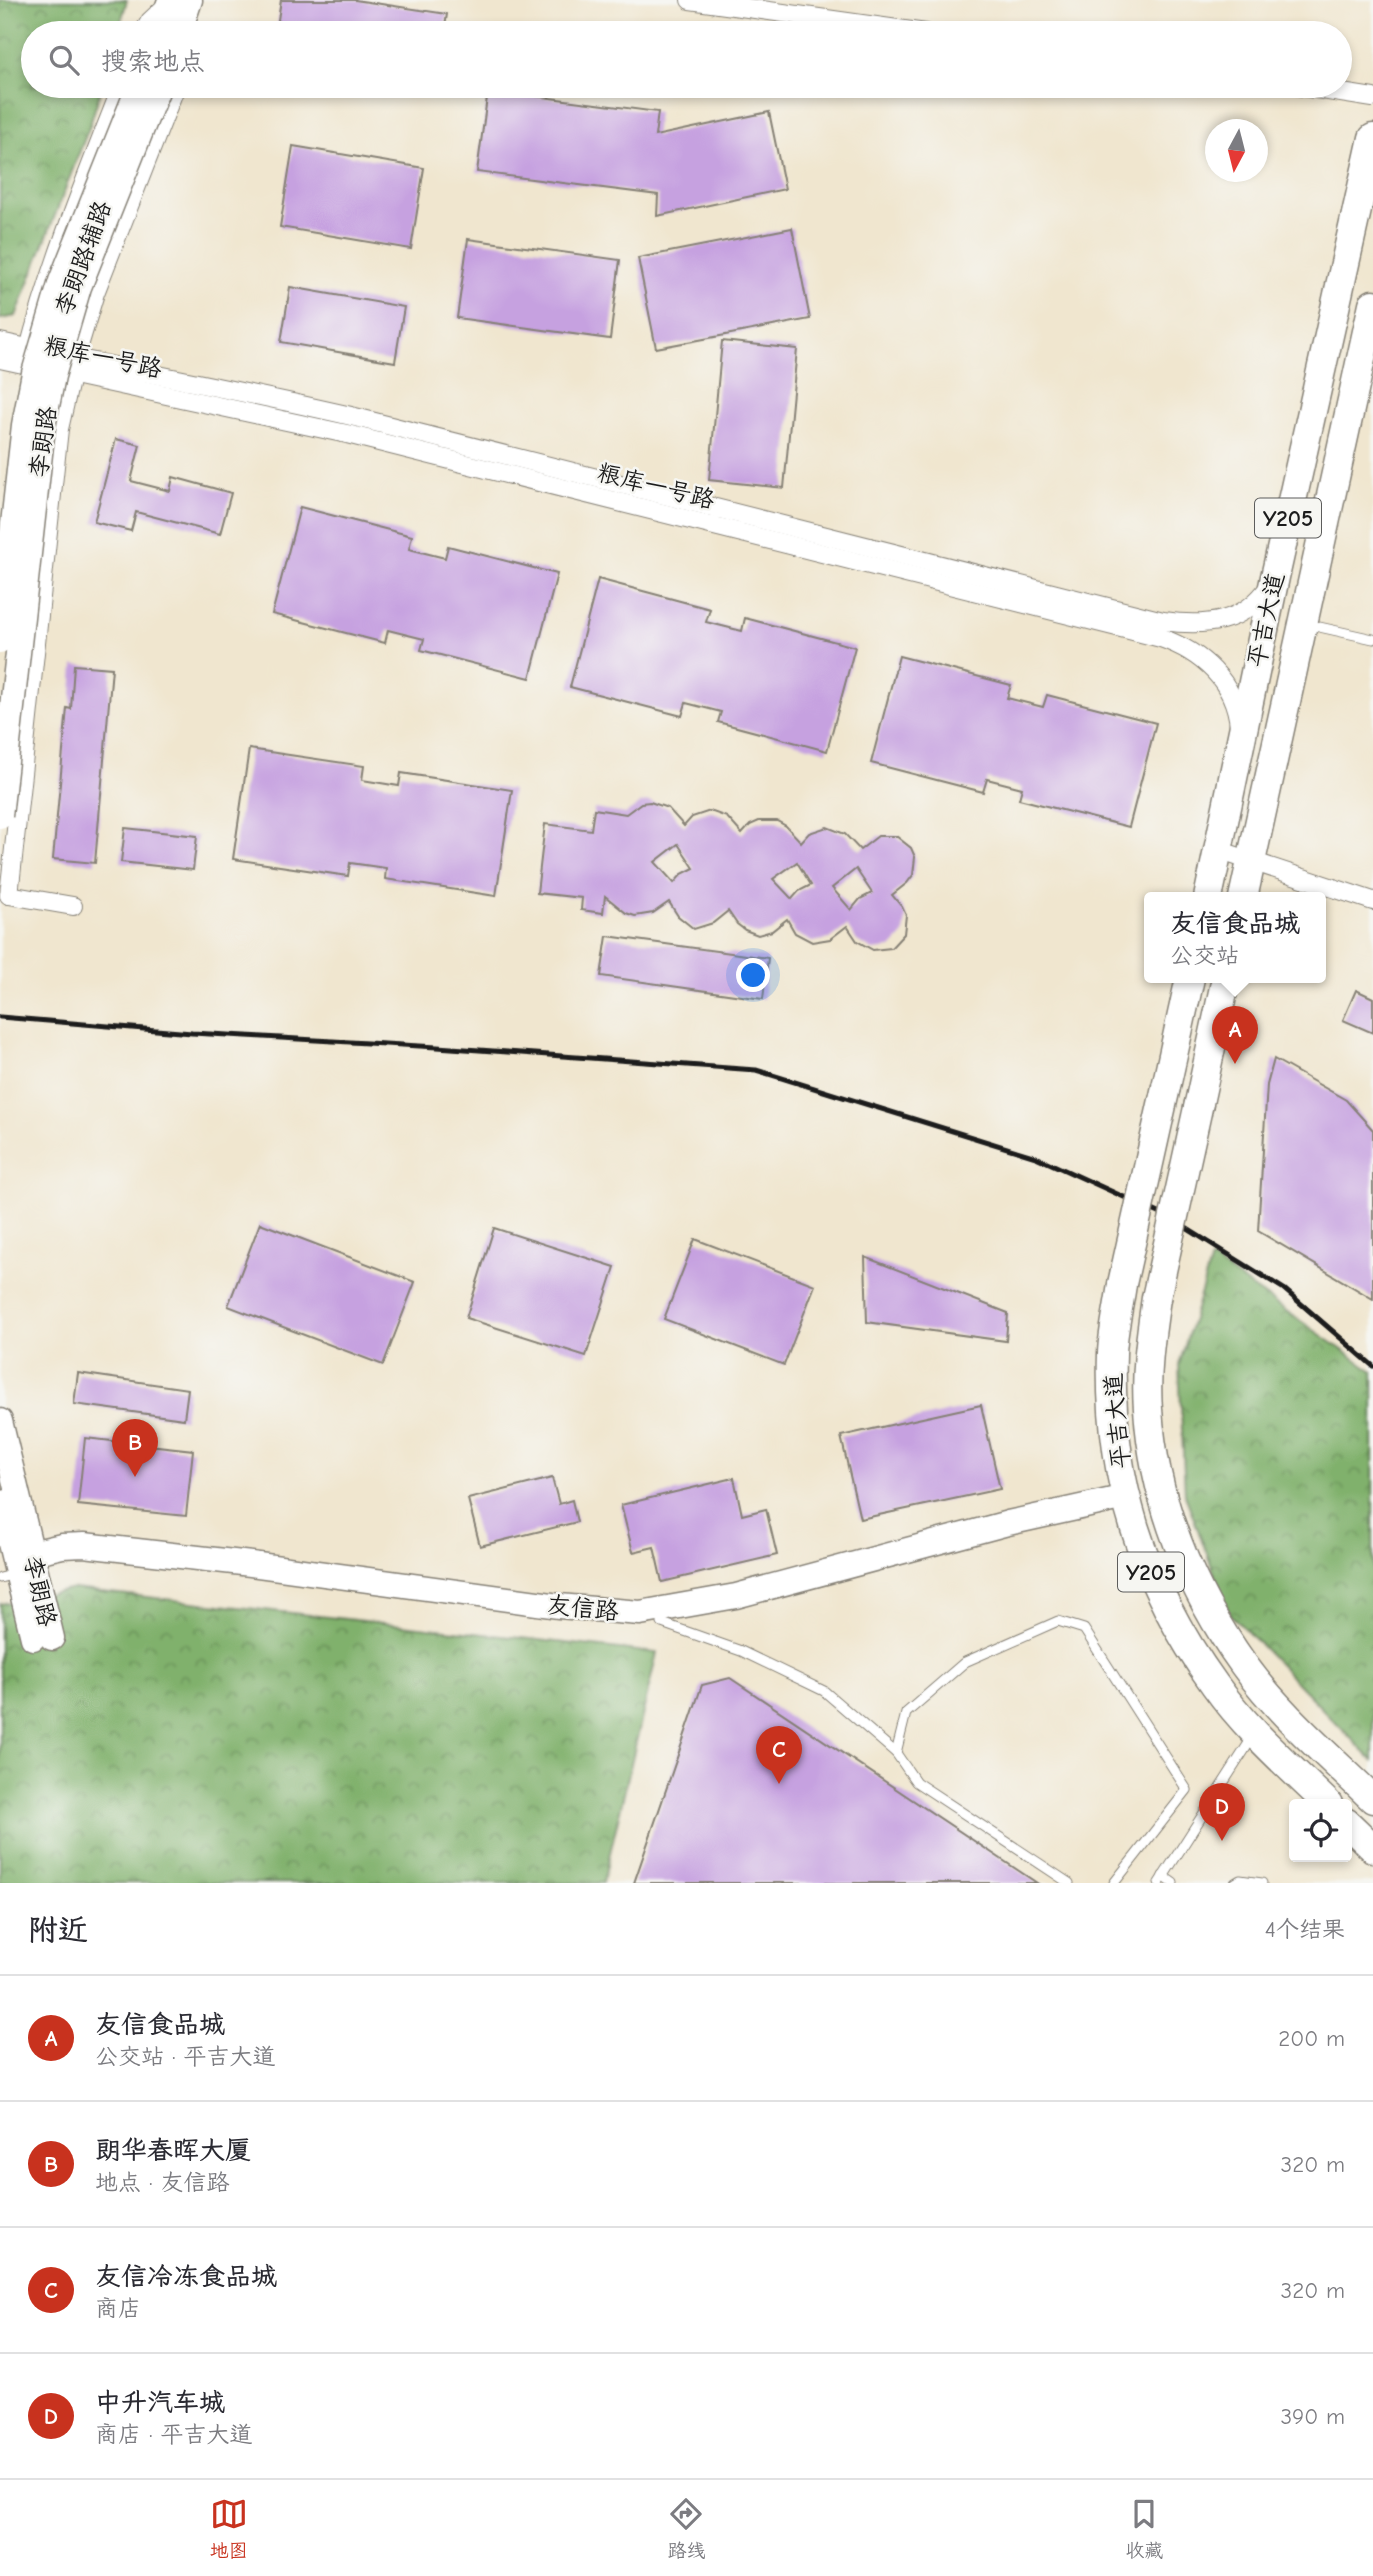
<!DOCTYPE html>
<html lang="zh">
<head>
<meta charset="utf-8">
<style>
  body { margin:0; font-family:"Comic Neue","LXGW WenKai TC",sans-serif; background:#f2f2f3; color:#2b2b33 }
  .controls { position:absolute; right:21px; bottom:21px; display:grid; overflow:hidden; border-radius:7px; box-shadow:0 4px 10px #0003 }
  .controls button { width:63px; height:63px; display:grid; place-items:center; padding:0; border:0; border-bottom:2px solid #e1e1e2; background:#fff; color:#2b2b33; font:35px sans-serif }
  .compass { position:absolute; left:1205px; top:119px; width:63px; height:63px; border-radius:50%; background:#fff; box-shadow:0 4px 10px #0003; rotate:187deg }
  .you { position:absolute; left:754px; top:976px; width:24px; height:24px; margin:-18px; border:5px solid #fff; border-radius:50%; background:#1a73e8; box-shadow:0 0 0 10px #1a73e833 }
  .badge { display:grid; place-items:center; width:46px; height:46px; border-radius:50%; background:#c8321e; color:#fff; font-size:23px; font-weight:700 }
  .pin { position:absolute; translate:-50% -58px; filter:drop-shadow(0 2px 4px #0008) }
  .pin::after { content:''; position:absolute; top:37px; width:24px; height:21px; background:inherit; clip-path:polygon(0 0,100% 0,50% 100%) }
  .popup { position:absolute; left:1144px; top:892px; width:182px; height:91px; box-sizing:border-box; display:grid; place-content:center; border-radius:7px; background:#fff; filter:drop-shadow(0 2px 5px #0005); font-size:23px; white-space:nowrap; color:#7c7c81 }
  .popup b { font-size:26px; color:#2b2b33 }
  .popup::after { content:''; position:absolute; left:50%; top:100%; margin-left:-14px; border:14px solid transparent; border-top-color:#fff }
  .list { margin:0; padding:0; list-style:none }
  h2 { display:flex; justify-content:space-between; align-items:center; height:91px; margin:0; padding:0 28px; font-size:30px }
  h2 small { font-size:23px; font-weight:400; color:#7c7c81 }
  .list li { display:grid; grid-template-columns:46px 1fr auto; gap:21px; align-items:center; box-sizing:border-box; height:126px; padding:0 28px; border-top:2px solid #e1e1e2 }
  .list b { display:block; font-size:26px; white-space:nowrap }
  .list p { margin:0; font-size:23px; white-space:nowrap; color:#7c7c81 }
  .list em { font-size:23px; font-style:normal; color:#7c7c81 }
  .icon { flex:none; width:38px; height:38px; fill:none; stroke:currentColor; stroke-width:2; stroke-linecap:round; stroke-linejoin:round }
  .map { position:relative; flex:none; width:1373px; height:1883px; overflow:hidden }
  .search { position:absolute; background:#fff; box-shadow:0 4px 10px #0003; left:21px; right:21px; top:21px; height:77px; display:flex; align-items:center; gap:18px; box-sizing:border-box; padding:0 24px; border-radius:38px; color:#7c7c81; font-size:26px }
  .sheet { height:595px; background:#fff }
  nav { display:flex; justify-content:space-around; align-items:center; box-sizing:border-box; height:98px; border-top:2px solid #e1e1e2; background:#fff; font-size:19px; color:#7c7c81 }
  nav a { display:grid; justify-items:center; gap:4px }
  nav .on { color:#c8321e }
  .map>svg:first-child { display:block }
  .forest { fill:url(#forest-crowns); stroke:#4e6644; stroke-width:2 }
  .building { fill:#c6a1e0; fill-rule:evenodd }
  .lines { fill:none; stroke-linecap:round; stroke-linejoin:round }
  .lane-casing { stroke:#868176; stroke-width:11 }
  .street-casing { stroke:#868176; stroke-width:20 }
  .secondary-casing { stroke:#868176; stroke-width:27 }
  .primary-casing { stroke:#868176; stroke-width:31 }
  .lane { stroke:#fff; stroke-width:9 }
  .street { stroke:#fff; stroke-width:18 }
  .secondary { stroke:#fff; stroke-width:24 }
  .primary { stroke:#fff; stroke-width:28 }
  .rail { stroke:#1c1c1c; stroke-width:5 }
  .secondary-bridge-casing { stroke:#868176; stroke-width:27; stroke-linecap:butt }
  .primary-bridge-casing { stroke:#868176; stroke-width:31; stroke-linecap:butt }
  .secondary-bridge { stroke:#fff; stroke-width:24 }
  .primary-bridge { stroke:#fff; stroke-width:28 }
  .labels { text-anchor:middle; stroke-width:5; stroke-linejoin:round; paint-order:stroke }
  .shield { fill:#f6f6f2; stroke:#5d5d5c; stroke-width:2 }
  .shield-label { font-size:23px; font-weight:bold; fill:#1c1c1c }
  .street-label { font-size:24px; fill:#1c1c1c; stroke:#f6f6f2 }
</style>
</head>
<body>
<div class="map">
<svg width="1373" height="1883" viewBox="0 0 1373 1883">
  <defs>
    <pattern id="forest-crowns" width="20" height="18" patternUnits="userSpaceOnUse" patternTransform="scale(1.75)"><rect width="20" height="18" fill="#80b16c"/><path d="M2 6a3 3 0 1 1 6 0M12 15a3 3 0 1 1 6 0" fill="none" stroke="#688f58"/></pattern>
  </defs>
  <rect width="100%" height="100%" fill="#f6f6f2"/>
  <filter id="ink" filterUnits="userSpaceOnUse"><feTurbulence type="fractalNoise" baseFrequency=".0143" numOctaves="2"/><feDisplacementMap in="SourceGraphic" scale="14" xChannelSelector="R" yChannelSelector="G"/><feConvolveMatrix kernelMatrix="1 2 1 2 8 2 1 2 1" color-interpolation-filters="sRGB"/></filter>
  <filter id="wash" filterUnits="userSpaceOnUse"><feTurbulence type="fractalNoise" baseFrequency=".00686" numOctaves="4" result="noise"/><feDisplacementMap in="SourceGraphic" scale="28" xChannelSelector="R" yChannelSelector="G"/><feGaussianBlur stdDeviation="1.57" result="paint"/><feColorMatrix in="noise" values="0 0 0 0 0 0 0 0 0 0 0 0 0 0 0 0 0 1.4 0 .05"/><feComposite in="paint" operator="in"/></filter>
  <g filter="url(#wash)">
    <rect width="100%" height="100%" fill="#f0e6cf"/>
    <g class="forest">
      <polygon points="0,0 127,0 118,33 33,33 33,86 102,86 90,125 16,316 0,319"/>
      <polygon points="1211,1259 1373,1371 1373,1761 1229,1613 1185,1495 1179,1365"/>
      <polygon points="74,1589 657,1653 603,1883 0,1883 0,1604"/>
    </g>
    <g id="blocks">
      <g class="building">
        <polygon points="281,0 355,0 447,14 444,33 276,33"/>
        <polygon points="488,90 658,112 655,136 769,112 785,189 657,216 658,195 477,172"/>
        <polygon points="293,146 424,168 411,249 280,227"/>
        <polygon points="792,228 810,319 656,348 638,258"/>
        <polygon points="468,239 620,260 610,339 457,318"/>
        <polygon points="290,287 404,307 395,362 281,342"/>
        <polygon points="722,341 797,349 784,488 709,480"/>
        <polygon points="116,439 140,445 131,481 170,491 173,477 231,493 220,534 136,512 131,531 94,522"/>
        <polygon points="300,507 412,536 409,549 445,558 448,546 557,574 530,678 421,650 424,639 388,630 385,643 272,614"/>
        <polygon points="598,579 710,609 706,622 742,631 745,618 855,647 827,751 718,722 721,712 686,703 682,716 570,687"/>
        <polygon points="899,656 1011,685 1007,698 1043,707 1047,695 1156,723 1129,827 1019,799 1022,788 987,779 983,792 871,763"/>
        <polygon points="74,665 112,668 95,863 53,859 67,708 71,709"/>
        <polygon points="249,749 364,766 362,780 399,786 401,773 512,790 496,896 385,879 386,868 350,863 348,876 233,859"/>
        <path d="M650,802l18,6 16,18 8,-9 18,-6 17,6 15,17 8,-9 9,-4h18l9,5 15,16 8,-9 18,-6 18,7 15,16 18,-14h18l15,12 4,9 -2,18 -6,8 -15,12 10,12 4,8 -2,19 -13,14 -18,2 -16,-9 -10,-15 -17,13 -18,3 -17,-9 -8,-14 -15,12 -14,4 -13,-5 -8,-6 -9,-13 -15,12 -19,6 -16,-13 -9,-14 -16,11 -18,3 -9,-3 -21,-17 -2,17 -22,-3 1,-12 -45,-5 8,-69 46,6 3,-21 32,5 15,-11zM678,844l16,24 -12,6 -8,9 -19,-21zM797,862l14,23 -12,6 -7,8 -19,-20zM856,869l16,24 -12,6 -9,11 -19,-22z"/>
        <polygon points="125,828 197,836 193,870 121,862"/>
        <polygon points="607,936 768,958 763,999 601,976"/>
        <polygon points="1356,990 1373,998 1373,1033 1343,1020"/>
        <polygon points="1274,1059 1346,1100 1373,1130 1373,1299 1258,1231 1267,1085"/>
        <polygon points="260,1223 415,1282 383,1365 228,1306"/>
        <polygon points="494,1228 615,1267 586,1356 466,1318"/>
        <polygon points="695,1239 815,1285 784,1365 664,1319"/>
        <polygon points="865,1257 1008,1313 1006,1341 867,1322"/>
        <polygon points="78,1373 188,1389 184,1419 74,1404"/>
        <polygon points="981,1405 1000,1489 860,1519 841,1436"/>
        <polygon points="85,1438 193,1450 186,1516 78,1505"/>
        <polygon points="552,1478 559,1504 572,1500 577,1522 480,1546 468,1499"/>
        <polygon points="734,1478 742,1515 766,1509 777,1555 662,1582 654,1547 633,1552 621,1505"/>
        <polygon points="730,1678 1037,1883 634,1883 702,1685"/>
      </g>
    </g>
  </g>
  <g filter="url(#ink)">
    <use href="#blocks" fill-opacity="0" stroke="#868176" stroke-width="2"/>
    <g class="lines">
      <g class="lane-casing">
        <g id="lane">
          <polyline points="1306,624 1373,639"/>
          <polyline points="0,1578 16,1574"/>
          <polyline points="662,1623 741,1651 824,1691 896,1753"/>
          <polyline points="1163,1876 1173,1883"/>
          <polyline points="1069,1883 916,1782 896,1753 906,1713 965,1662 1058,1621 1084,1629 1187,1790 1114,1883"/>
          <polyline points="1159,1883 1254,1735"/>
          <polyline points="1235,1883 1240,1880 1262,1883"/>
        </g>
      </g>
      <g class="street-casing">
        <g id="street">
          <polyline points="690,0 926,33"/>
          <polyline points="143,33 150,21 167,5"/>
          <polyline points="1297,86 1373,98"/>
          <path d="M0,342c117,26 234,47 351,74l812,205c42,6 81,3 107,-36"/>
          <path d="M27,356c24,-93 60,-181 95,-270"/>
          <path d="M0,359l347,75 814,204c40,14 74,43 78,88"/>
          <polyline points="1218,850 1373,901"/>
          <polyline points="9,895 59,429 75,359 95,293 176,86"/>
          <polyline points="9,895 73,906"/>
        </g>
      </g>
      <g class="secondary-casing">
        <g id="secondary">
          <polyline points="159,33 170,0"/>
          <polyline points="179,33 190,0"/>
          <polyline points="0,1421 52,1638"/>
          <polyline points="0,1502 33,1638"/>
          <polyline points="31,1553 62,1546 84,1545 251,1564 559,1606 640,1613 736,1596 1008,1523 1126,1497"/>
        </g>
      </g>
      <g class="primary-casing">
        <g id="primary">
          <polyline points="1208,898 1275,577 1373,138"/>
          <polyline points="1243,898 1373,304"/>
          <polyline points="1166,1087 1190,978"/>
          <polyline points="1199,1103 1226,978"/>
          <path d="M1122,1284c-3,23 -9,46 -10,69 -4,124 30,231 103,332 32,45 74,81 113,119"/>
          <path d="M1156,1298c-5,36 -11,73 -8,111 6,92 42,181 96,256 36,50 85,91 129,134"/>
          <polyline points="1347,1823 1373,1848"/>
        </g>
      </g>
      <use href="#lane" class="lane"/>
      <use href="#street" class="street"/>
      <use href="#secondary" class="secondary"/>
      <use href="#primary" class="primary"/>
      <polyline class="rail" points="0,1017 192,1033 437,1047 756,1070 1036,1157 1170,1218 1284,1289 1373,1366"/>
      <g class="secondary-bridge-casing">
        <g id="secondary-bridge">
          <polyline points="0,641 24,425 34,373 61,281 139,86"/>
          <polyline points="0,816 43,427 53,376 79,287 159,86"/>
        </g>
      </g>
      <g class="primary-bridge-casing">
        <g id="primary-bridge">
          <polyline points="1122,1284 1166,1087"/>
          <polyline points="1156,1298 1199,1103"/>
        </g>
      </g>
      <use href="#secondary-bridge" class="secondary-bridge"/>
      <use href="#primary-bridge" class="primary-bridge"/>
    </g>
  </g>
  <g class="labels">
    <g class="shield">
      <rect x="1255" y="498.5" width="66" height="39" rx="5"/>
      <rect x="1118" y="1552.5" width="66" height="39" rx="5"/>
    </g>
    <g class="shield-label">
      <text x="1288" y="526">Y205</text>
      <text x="1151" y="1580">Y205</text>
    </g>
    <g class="street-label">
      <text transform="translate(83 258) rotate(-70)" y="8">李朗路辅路</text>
      <text transform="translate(103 357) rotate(12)" y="8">粮库一号路</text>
      <text transform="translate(43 442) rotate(-82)" y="8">李朗路</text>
      <text transform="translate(656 486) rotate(14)" y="8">粮库一号路</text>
      <text transform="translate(1266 620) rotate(-78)" y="8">平吉大道</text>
      <text transform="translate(1117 1421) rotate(-95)" y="8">平吉大道</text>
      <text transform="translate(40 1591) rotate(77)" y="8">李朗路</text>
      <text transform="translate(583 1608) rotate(6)" y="8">友信路</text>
    </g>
  </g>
</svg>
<div class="controls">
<button><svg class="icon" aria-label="locate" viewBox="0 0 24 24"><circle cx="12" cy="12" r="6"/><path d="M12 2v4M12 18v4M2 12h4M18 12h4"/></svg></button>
</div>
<svg class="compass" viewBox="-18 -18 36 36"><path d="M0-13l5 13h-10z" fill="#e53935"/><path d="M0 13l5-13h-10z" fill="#7c7c81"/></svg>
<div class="you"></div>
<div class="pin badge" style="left:1235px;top:1064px">A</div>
<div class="popup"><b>友信食品城</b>公交站</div>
<div class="pin badge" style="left:135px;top:1477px">B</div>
<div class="pin badge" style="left:779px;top:1784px">C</div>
<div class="pin badge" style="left:1222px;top:1841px">D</div>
<div class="search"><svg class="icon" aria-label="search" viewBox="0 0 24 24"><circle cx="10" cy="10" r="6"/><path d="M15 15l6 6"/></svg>搜索地点</div>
</div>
<section class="sheet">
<h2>附近<small>4个结果</small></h2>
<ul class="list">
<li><span class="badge">A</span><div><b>友信食品城</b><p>公交站 · 平吉大道</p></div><em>200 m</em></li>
<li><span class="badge">B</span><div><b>朗华春晖大厦</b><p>地点 · 友信路</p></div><em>320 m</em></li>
<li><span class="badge">C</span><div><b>友信冷冻食品城</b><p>商店</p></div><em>320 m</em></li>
<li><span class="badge">D</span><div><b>中升汽车城</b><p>商店 · 平吉大道</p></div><em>390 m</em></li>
</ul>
</section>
<nav>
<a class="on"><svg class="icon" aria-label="map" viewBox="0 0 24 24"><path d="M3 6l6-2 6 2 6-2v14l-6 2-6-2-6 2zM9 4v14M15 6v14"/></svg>地图</a>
<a><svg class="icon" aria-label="directions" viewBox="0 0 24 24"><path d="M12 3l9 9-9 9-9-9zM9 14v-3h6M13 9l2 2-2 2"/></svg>路线</a>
<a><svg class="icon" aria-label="saved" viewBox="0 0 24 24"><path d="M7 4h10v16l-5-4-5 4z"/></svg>收藏</a>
</nav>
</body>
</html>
